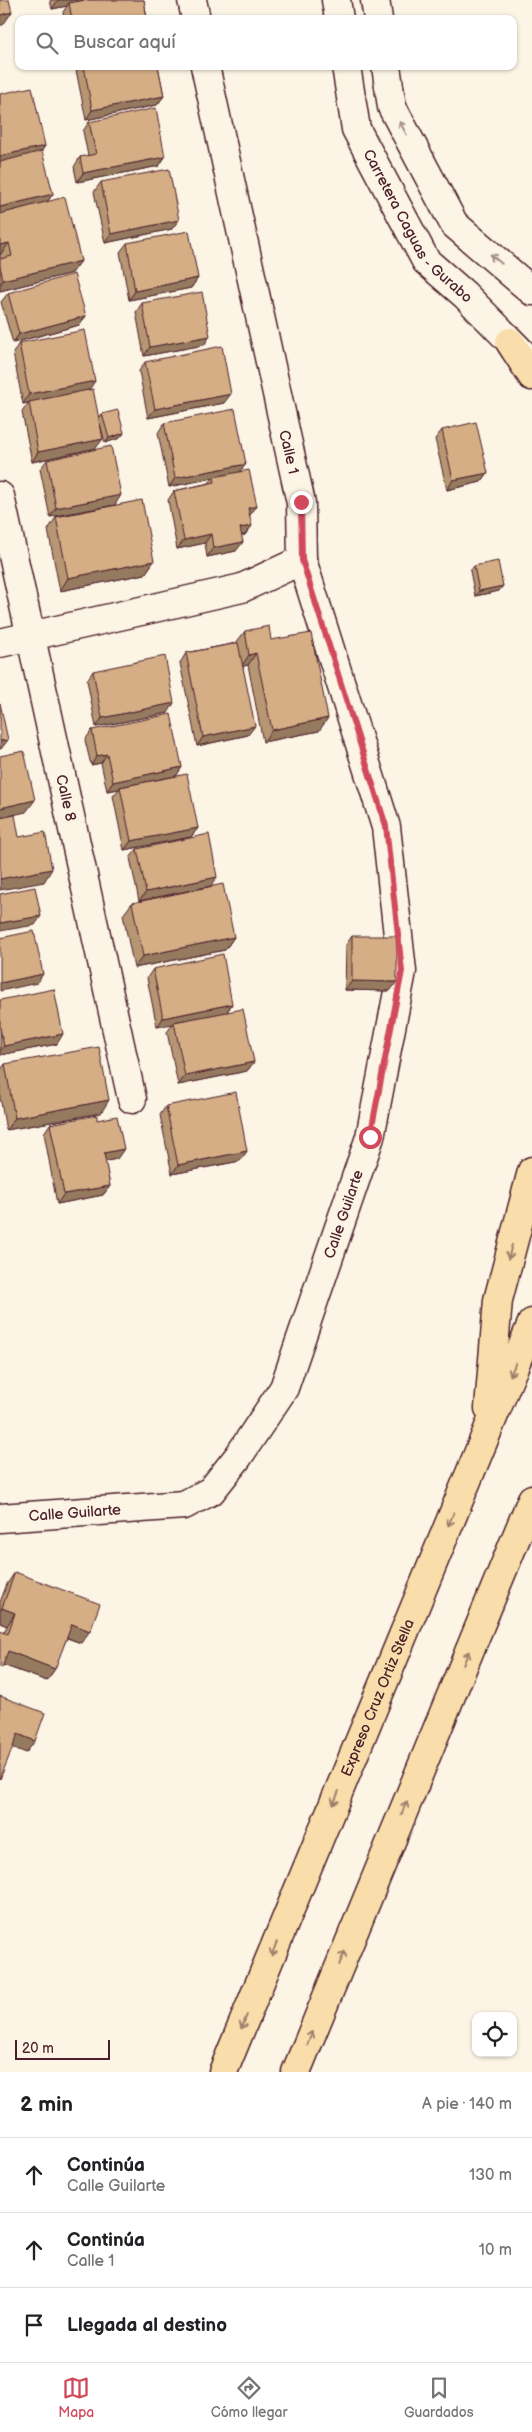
<!DOCTYPE html>
<html lang="es">
<head>
<meta charset="utf-8">
<style>
  body { margin:0; font-family:"Balsamiq Sans",sans-serif; background:#f6f6f6; color:#202124 }
  .controls { position:absolute; right:15px; bottom:15px; display:grid; overflow:hidden; border-radius:10px; box-shadow:0 1px 4px #0004 }
  .controls button { width:45px; height:45px; display:grid; place-items:center; padding:0; border:0; border-bottom:1px solid #e0e0e0; background:#fff; color:#202124; font:25px sans-serif }
  .scale { position:absolute; left:15px; bottom:12px; width:95px; box-sizing:border-box; padding-left:5px; border:2px solid #4a1f2b; border-top:0; font-size:14px; line-height:18px; white-space:nowrap; color:#4a1f2b; -webkit-text-stroke:4px #fcf5e5; paint-order:stroke }
  .stop { position:absolute; width:15px; height:15px; margin:-11px; border:4px solid #d1495b; border-radius:50%; background:#fff }
  .stop.end { background:#d1495b; border-color:#fff; box-shadow:0 1px 5px #0008 }
  .list { margin:0; padding:0; list-style:none }
  h2 { display:flex; justify-content:space-between; align-items:center; height:65px; margin:0; padding:0 20px; font-size:21px }
  h2 small { font-size:16px; font-weight:400; color:#757577 }
  .list li { display:grid; grid-template-columns:32px 1fr auto; gap:15px; align-items:center; box-sizing:border-box; height:75px; padding:0 20px; border-top:1px solid #e0e0e0 }
  .list b { display:block; font-size:19px; white-space:nowrap }
  .list p { margin:0; font-size:16px; white-space:nowrap; color:#757577 }
  .list em { font-size:16px; font-style:normal; color:#757577 }
  .icon { flex:none; width:28px; height:28px; fill:none; stroke:currentColor; stroke-width:2; stroke-linecap:round; stroke-linejoin:round }
  .map { position:relative; flex:none; width:532px; height:2072px; overflow:hidden }
  .search { position:absolute; background:#fff; box-shadow:0 1px 4px #0004; left:15px; right:15px; top:15px; height:55px; display:flex; align-items:center; gap:12px; box-sizing:border-box; padding:0 18px; border-radius:10px; color:#757577; font-size:19px }
  .sheet { height:290px; background:#fff }
  nav { display:flex; justify-content:space-around; align-items:center; box-sizing:border-box; height:70px; border-top:1px solid #e0e0e0; background:#fff; font-size:14px; color:#757577 }
  nav a { display:grid; justify-items:center; gap:2px }
  nav .on { color:#d1495b }
  .map>svg:first-child { display:block }
  .lines { fill:none; stroke-linecap:round; stroke-linejoin:round }
  .street-casing { stroke:#4a1f2b; stroke-width:31 }
  .secondary-casing { stroke:#4a1f2b; stroke-width:31 }
  .highway-casing { stroke:#4a1f2b; stroke-width:31 }
  .street { stroke:#fcf5e5; stroke-width:28 }
  .secondary { stroke:#fcf5e5; stroke-width:28 }
  .highway { stroke:#f9deab; stroke-width:28 }
  .wall { fill:#b79673; stroke:#4a1f2b }
  .shaded-wall { fill:#957a5e; stroke:#4a1f2b }
  .building { fill:#d5ae86; stroke:#4a1f2b }
  .oneway { stroke:#a38a88 }
  .oneway2 { stroke:#a27e6b }
  .route { stroke:#d1495b; stroke-width:6 }
  .labels { text-anchor:middle; stroke-width:5; stroke-linejoin:round; paint-order:stroke }
  .street-label { font-size:15px; fill:#4a1f2b; stroke:#fcf5e5 }
</style>
</head>
<body>
<div class="map">
<svg width="532" height="2072" viewBox="0 0 532 2072">
  <rect width="100%" height="100%" fill="#fcf5e5"/>
  <filter id="ink" filterUnits="userSpaceOnUse"><feTurbulence type="fractalNoise" baseFrequency=".02" numOctaves="2"/><feDisplacementMap in="SourceGraphic" scale="10" xChannelSelector="R" yChannelSelector="G"/><feConvolveMatrix kernelMatrix="1 2 1 2 8 2 1 2 1" color-interpolation-filters="sRGB"/></filter>
  <g filter="url(#ink)">
    <g class="lines">
      <g class="street-casing">
        <g id="street">
          <polyline points="192,0 196,19"/>
          <path id="s1" d="M0,496l132,603"/>
          <polyline points="0,643 242,588 302,560 301,503 205,66"/>
          <path id="s2" d="M0,1518l184,-13 27,-14 27,-34 46,-69 86,-251 32,-166 -16,-144 -84,-267"/>
        </g>
      </g>
      <g class="secondary-casing">
        <g id="secondary">
          <polyline points="336,0 339,19"/>
          <polyline points="375,0 378,19"/>
          <path id="s3" d="M346,66l10,63 70,132 39,34 62,63"/>
          <polyline points="386,66 392,107 454,224 532,291"/>
        </g>
      </g>
      <g class="highway-casing">
        <g id="highway">
          <polyline points="510,342 532,376"/>
          <polyline points="489,1408 498,1300 532,1171"/>
          <path id="s4" d="M223,2072l309,-749"/>
          <polyline points="296,2072 532,1499"/>
        </g>
      </g>
      <use href="#street" class="street"/>
      <use href="#secondary" class="secondary"/>
      <use href="#highway" class="highway"/>
    </g>
    <g class="wall">
      <polygon points="50,0 144,0 147,19 64,19 63,12 67,6 52,9"/>
      <polygon points="79,66 158,66 164,96 157,105 86,120 76,70"/>
      <polygon points="0,94 45,146 41,152 53,194 47,202 81,261 72,273 0,291 0,259 1,259 0,255"/>
      <polygon points="89,122 165,157 159,166 77,182 74,167 80,157 88,156 83,131"/>
      <polygon points="101,182 172,229 105,243 94,192"/>
      <polygon points="127,243 198,278 191,288 129,300 120,252"/>
      <polygon points="8,293 86,316 79,325 13,343 1,302"/>
      <polygon points="142,303 210,336 204,345 144,356 136,312"/>
      <polygon points="19,343 89,390 23,404 13,353"/>
      <polygon points="145,362 224,403 148,418 139,371"/>
      <polygon points="29,402 99,418 102,414 124,433 120,438 105,443 100,423 96,448 32,462 22,412"/>
      <polygon points="164,423 246,464 240,471 250,515 245,535 241,536 236,551 207,557 205,543 177,549 168,500 174,491 209,483 213,478 169,487 158,433"/>
      <polygon points="442,430 488,473 481,482 447,490 435,439"/>
      <polygon points="47,460 115,505 50,517 40,469"/>
      <polygon points="56,517 154,561 145,574 60,591 48,530"/>
      <polygon points="474,566 499,591 475,596 470,571"/>
      <polygon points="245,631 271,640 319,731 263,742 248,665 243,666 248,735 197,746 180,663 186,653 236,643"/>
      <polygon points="93,671 168,713 96,727 87,680"/>
      <polygon points="92,730 182,767 176,776 198,828 191,837 124,850 113,796 119,789 107,791 101,763 91,765 85,740"/>
      <polygon points="137,849 211,886 139,901 130,858"/>
      <polygon points="132,903 234,937 225,950 134,968 123,915"/>
      <polygon points="352,936 390,991 345,990 346,945"/>
      <polygon points="153,969 232,1004 227,1012 254,1062 247,1071 178,1085 167,1032 173,1024 157,1027 147,978"/>
      <polygon points="0,1000 57,1044 0,1055"/>
      <polygon points="5,1064 101,1113 6,1130 0,1097 0,1071"/>
      <polygon points="166,1106 247,1151 240,1161 172,1174 160,1115"/>
      <polygon points="97,1120 117,1159 105,1161 110,1186 103,1195 57,1204 44,1133 50,1124"/>
      <polygon points="15,1572 81,1643 67,1638 47,1681 3,1665 4,1632 7,1626 0,1623 0,1602 7,1584"/>
    </g>
    <g class="shaded-wall">
      <polygon points="58,0 96,0 69,3 67,6 52,9"/>
      <polygon points="12,12 3,25 0,25 0,15"/>
      <polygon points="164,96 157,105 86,120 92,110"/>
      <polygon points="45,146 38,155 0,163 0,156"/>
      <polygon points="165,157 159,166 77,182 83,173"/>
      <polygon points="53,194 46,203 0,214 0,207"/>
      <polygon points="179,220 172,229 105,243 111,234"/>
      <polygon points="9,243 0,255 0,245"/>
      <polygon points="81,261 72,273 0,291 0,285 3,280"/>
      <polygon points="198,278 191,288 129,300 135,291"/>
      <polygon points="86,316 79,325 13,343 19,334"/>
      <polygon points="210,336 204,345 144,356 150,347"/>
      <polygon points="95,381 89,390 23,404 29,394"/>
      <polygon points="231,394 224,403 148,418 155,409"/>
      <polygon points="124,433 120,438 105,443 109,438"/>
      <polygon points="103,439 96,448 32,462 38,452"/>
      <polygon points="246,464 239,473 214,477 213,478 169,487 175,478"/>
      <polygon points="488,473 481,482 447,490 453,480"/>
      <polygon points="121,495 115,505 50,517 56,508"/>
      <polygon points="257,506 250,515 242,517 248,508"/>
      <polygon points="252,526 245,535 234,537 240,528"/>
      <polygon points="211,534 205,543 177,549 184,540"/>
      <polygon points="243,542 236,551 207,557 213,548"/>
      <polygon points="154,561 145,574 60,591 68,578"/>
      <polygon points="503,586 499,591 475,596 479,591"/>
      <polygon points="256,653 248,665 241,667 249,655"/>
      <polygon points="174,703 168,713 96,727 102,718"/>
      <polygon points="328,718 319,731 263,742 272,730"/>
      <polygon points="255,726 248,735 197,746 203,737"/>
      <polygon points="8,740 1,749 0,749 0,741"/>
      <polygon points="107,754 101,763 91,765 97,756"/>
      <polygon points="182,767 176,776 120,787 119,789 107,791 113,782"/>
      <polygon points="35,800 26,812 0,818 0,808"/>
      <polygon points="198,828 191,837 124,850 131,841"/>
      <polygon points="52,869 44,882 0,890 0,879"/>
      <polygon points="217,877 211,886 139,901 146,892"/>
      <polygon points="41,916 35,925 0,931 0,923"/>
      <polygon points="234,937 225,950 134,968 143,956"/>
      <polygon points="43,974 37,983 0,991 0,983"/>
      <polygon points="352,981 397,982 390,991 345,990"/>
      <polygon points="232,1004 226,1013 174,1022 173,1024 157,1027 163,1018"/>
      <polygon points="63,1034 57,1044 0,1055 0,1051 4,1046"/>
      <polygon points="254,1062 247,1071 178,1085 185,1076"/>
      <polygon points="109,1100 101,1113 6,1130 15,1118"/>
      <polygon points="124,1149 117,1159 97,1163 104,1153"/>
      <polygon points="247,1151 240,1161 172,1174 178,1165"/>
      <polygon points="110,1186 103,1195 57,1204 64,1194"/>
      <polygon points="2,1608 15,1613 7,1626 0,1623 0,1611"/>
      <polygon points="72,1624 90,1631 81,1643 63,1636"/>
      <polygon points="8,1651 55,1669 47,1681 0,1664"/>
      <polygon points="18,1734 35,1741 26,1753 9,1746"/>
    </g>
    <g class="building">
      <polygon points="0,0 9,0 12,12 0,15"/>
      <polygon points="85,0 144,0 147,19 72,19 69,3"/>
      <polygon points="84,66 158,66 164,96 92,110"/>
      <polygon points="32,87 45,146 0,156 0,94"/>
      <polygon points="156,108 165,157 83,173 80,157 96,154 89,122"/>
      <polygon points="42,151 53,194 0,207 0,162"/>
      <polygon points="169,169 179,220 111,234 101,182"/>
      <polygon points="65,197 81,261 3,280 0,266 0,259 12,256 9,243 0,245 0,214"/>
      <polygon points="189,231 198,278 135,291 127,243"/>
      <polygon points="74,274 86,316 19,334 8,293"/>
      <polygon points="202,292 210,336 150,347 142,303"/>
      <polygon points="85,330 95,381 29,394 19,343"/>
      <polygon points="222,346 231,394 155,409 145,362"/>
      <polygon points="93,389 103,439 38,452 29,402"/>
      <polygon points="235,409 246,464 175,478 164,423"/>
      <polygon points="118,410 124,433 109,438 102,414"/>
      <polygon points="476,422 488,473 453,480 442,430"/>
      <polygon points="111,446 121,495 56,508 47,460"/>
      <polygon points="249,470 257,506 248,508 252,526 240,528 243,542 213,548 211,534 184,540 174,491 215,482 214,477"/>
      <polygon points="142,500 154,561 68,578 56,517"/>
      <polygon points="498,561 503,586 479,591 474,566"/>
      <polygon points="269,626 271,640 311,633 328,718 272,730 256,653 249,655 245,631"/>
      <polygon points="238,643 255,726 203,737 186,653"/>
      <polygon points="165,656 174,703 102,718 93,671"/>
      <polygon points="0,703 8,740 0,741"/>
      <polygon points="171,714 182,767 113,782 107,754 97,756 92,730"/>
      <polygon points="24,751 35,800 0,808 0,756"/>
      <polygon points="187,774 198,828 131,841 120,787"/>
      <polygon points="15,815 19,837 45,832 52,869 0,879 0,818"/>
      <polygon points="209,834 217,877 146,892 137,849"/>
      <polygon points="223,884 234,937 143,956 132,903"/>
      <polygon points="35,887 41,916 0,923 0,894"/>
      <polygon points="34,931 43,974 0,983 0,938"/>
      <polygon points="352,936 397,936 397,982 352,981"/>
      <polygon points="223,954 232,1004 163,1018 153,969"/>
      <polygon points="54,989 63,1034 4,1046 0,1028 0,1000"/>
      <polygon points="243,1009 254,1062 185,1076 174,1022"/>
      <polygon points="99,1047 109,1100 15,1118 5,1064"/>
      <polygon points="236,1092 247,1151 178,1165 166,1106"/>
      <polygon points="97,1115 97,1120 117,1116 124,1149 104,1153 110,1186 64,1194 50,1124"/>
      <polygon points="15,1572 100,1604 90,1631 72,1624 55,1669 8,1651 2,1668 0,1667 0,1631 8,1634 15,1613 2,1608"/>
      <polygon points="0,1696 45,1713 35,1741 18,1734 0,1779"/>
    </g>
    <defs><path id="oneway-shaft" d="M-6 0H5M1.5-3L5.5 0L1.5 3" fill="none" stroke-width="1.6" stroke-linecap="round" stroke-linejoin="round" transform="scale(1.25)"/></defs>
    <g class="oneway">
      <use href="#oneway-shaft" transform="translate(403 128) rotate(-118)"/>
      <use href="#oneway-shaft" transform="translate(496 259) rotate(-140)"/>
    </g>
    <g class="oneway2">
      <use href="#oneway-shaft" transform="translate(510 1252) rotate(105)"/>
      <use href="#oneway-shaft" transform="translate(513 1369) rotate(112)"/>
      <use href="#oneway-shaft" transform="translate(451 1519) rotate(112)"/>
      <use href="#oneway-shaft" transform="translate(466 1658) rotate(-68)"/>
      <use href="#oneway-shaft" transform="translate(336 1798) rotate(112)"/>
      <use href="#oneway-shaft" transform="translate(404 1808) rotate(-68)"/>
      <use href="#oneway-shaft" transform="translate(274 1949) rotate(112)"/>
      <use href="#oneway-shaft" transform="translate(342 1958) rotate(-68)"/>
      <use href="#oneway-shaft" transform="translate(244 2022) rotate(112)"/>
      <use href="#oneway-shaft" transform="translate(310 2038) rotate(-69)"/>
    </g>
  </g>
  <g class="lines" filter="url(#ink)">
    <polyline class="route" points="301,502 302,560 386,826 402,971 370,1137"/>
  </g>
  <g class="labels">
    <g class="street-label">
      <text dy="5" stroke="none"><textPath href="#s3" startOffset="180">Carretera Caguas - Gurabo</textPath></text>
      <text transform="translate(289 452) rotate(77)" y="5">Calle 1</text>
      <text dy="5" stroke="none"><textPath href="#s1" startOffset="309">Calle 8</textPath></text>
      <text dy="5" stroke="none"><textPath href="#s2" startOffset="525">Calle Guilarte</textPath></text>
      <text dy="5" stroke="none"><textPath href="#s2" startOffset="75">Calle Guilarte</textPath></text>
      <text dy="5" stroke="none"><textPath href="#s4" startOffset="405">Expreso Cruz Ortiz Stella</textPath></text>
    </g>
  </g>
</svg>
<div class="controls">
<button><svg class="icon" aria-label="locate" viewBox="0 0 24 24"><circle cx="12" cy="12" r="6"/><path d="M12 2v4M12 18v4M2 12h4M18 12h4"/></svg></button>
</div>
<div class="scale">20 m</div>
<div class="stop" style="left:370px;top:1137px"></div>
<div class="stop end" style="left:301px;top:502px"></div>
<div class="search"><svg class="icon" aria-label="search" viewBox="0 0 24 24"><circle cx="10" cy="10" r="6"/><path d="M15 15l6 6"/></svg>Buscar aquí</div>
</div>
<section class="sheet">
<h2>2 min<small>A pie · 140 m</small></h2>
<ul class="list">
<li><svg class="icon" aria-label="ahead" viewBox="0 0 24 24"><path d="M12 20V5M6 11l6-6 6 6"/></svg><div><b>Continúa</b><p>Calle Guilarte</p></div><em>130 m</em></li>
<li><svg class="icon" aria-label="ahead" viewBox="0 0 24 24"><path d="M12 20V5M6 11l6-6 6 6"/></svg><div><b>Continúa</b><p>Calle 1</p></div><em>10 m</em></li>
<li><svg class="icon" aria-label="arrive" viewBox="0 0 24 24"><path d="M6 21V4h12l-3 4 3 4H6"/></svg><div><b>Llegada al destino</b></div></li>
</ul>
</section>
<nav>
<a class="on"><svg class="icon" aria-label="map" viewBox="0 0 24 24"><path d="M3 6l6-2 6 2 6-2v14l-6 2-6-2-6 2zM9 4v14M15 6v14"/></svg>Mapa</a>
<a><svg class="icon" aria-label="directions" viewBox="0 0 24 24"><path d="M12 3l9 9-9 9-9-9zM9 14v-3h6M13 9l2 2-2 2"/></svg>Cómo llegar</a>
<a><svg class="icon" aria-label="saved" viewBox="0 0 24 24"><path d="M7 4h10v16l-5-4-5 4z"/></svg>Guardados</a>
</nav>
</body>
</html>
